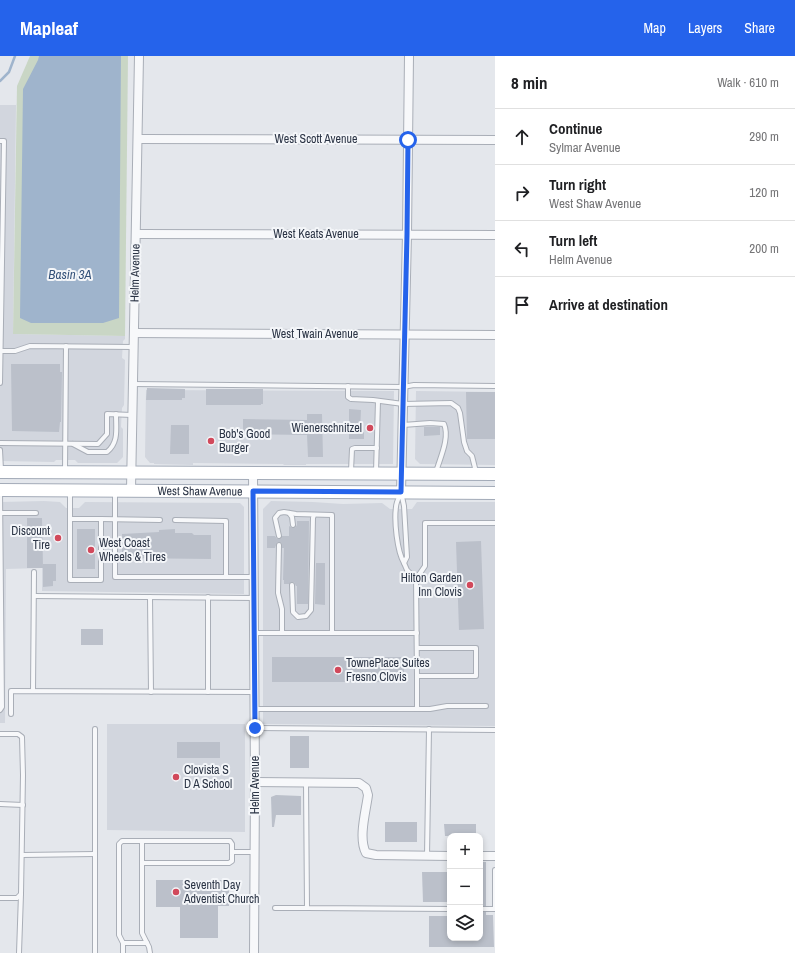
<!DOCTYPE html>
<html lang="en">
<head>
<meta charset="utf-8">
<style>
  body { margin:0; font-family:"Archivo Narrow",sans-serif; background:#f6f6f6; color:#202124 }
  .controls { position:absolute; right:12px; bottom:12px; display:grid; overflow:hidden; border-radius:8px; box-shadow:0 2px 6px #0003 }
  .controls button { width:36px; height:36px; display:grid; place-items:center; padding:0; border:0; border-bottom:1px solid #e0e0e0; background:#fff; color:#202124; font:20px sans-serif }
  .stop { position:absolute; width:12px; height:12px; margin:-9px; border:3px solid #2563eb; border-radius:50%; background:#fff }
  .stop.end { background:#2563eb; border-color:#fff; box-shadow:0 1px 4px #0008 }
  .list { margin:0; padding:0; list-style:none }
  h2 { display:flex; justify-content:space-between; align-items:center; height:52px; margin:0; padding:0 16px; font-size:17px }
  h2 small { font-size:13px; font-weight:400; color:#757577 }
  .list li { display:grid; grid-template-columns:26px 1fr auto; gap:12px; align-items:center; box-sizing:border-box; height:56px; padding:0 16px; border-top:1px solid #e0e0e0 }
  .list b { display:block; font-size:15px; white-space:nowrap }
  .list p { margin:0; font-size:13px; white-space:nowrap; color:#757577 }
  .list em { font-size:13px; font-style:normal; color:#757577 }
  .icon { flex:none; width:22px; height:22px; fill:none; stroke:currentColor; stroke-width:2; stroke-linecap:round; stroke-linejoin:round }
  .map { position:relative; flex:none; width:495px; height:897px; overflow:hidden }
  header { display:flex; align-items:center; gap:24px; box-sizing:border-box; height:56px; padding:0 20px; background:#2563eb; color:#fff }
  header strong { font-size:19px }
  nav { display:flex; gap:22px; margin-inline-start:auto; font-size:14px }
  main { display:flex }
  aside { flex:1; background:#fff }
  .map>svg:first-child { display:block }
  .built { fill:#d2d6de }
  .green { fill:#c9d6c5 }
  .water { fill:#9fb4cc }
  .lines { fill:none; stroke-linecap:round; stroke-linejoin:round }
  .stream { stroke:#9fb4cc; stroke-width:2.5 }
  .building { fill:#bbc0ca }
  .lane-casing { stroke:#a9aeb7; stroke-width:6 }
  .street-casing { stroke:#a9aeb7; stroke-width:10 }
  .primary-casing { stroke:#a3abb8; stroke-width:14 }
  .lane { stroke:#f7f8fa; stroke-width:4 }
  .street { stroke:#f7f8fa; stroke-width:8 }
  .primary { stroke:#fff; stroke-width:12 }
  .route { stroke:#2563eb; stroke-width:5 }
  .poi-dot { fill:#d1495b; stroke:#f4f6f9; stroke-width:1.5 }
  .labels { text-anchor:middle; stroke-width:4; stroke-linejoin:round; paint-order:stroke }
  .street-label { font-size:12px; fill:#2b3445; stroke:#f4f6f9 }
  .poi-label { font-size:12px; fill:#2b3445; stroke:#f4f6f9; text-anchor:start }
  .water-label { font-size:13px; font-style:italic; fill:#34527a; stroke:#f4f6f9 }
</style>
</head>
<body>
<header>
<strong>Mapleaf</strong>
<nav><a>Map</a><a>Layers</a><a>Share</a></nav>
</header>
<main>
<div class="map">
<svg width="495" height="897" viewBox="0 0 495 897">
  <rect width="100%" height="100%" fill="#e4e7ec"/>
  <g class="built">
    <polygon points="0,49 16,49 13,278 125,280 125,283 123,285 122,302 125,304 124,349 122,352 121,371 123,373 123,401 117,407 78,407 75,404 56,404 54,406 0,405"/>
    <polygon points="146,334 394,335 393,408 306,408 306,409 284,409 283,408 193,407 193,409 154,408 154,407 150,407 145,401"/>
    <polygon points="416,335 495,336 495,409 420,408 415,403"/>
    <polygon points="44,445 60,446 66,452 79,452 85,446 240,447 244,451 244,538 42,535 42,512 6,513 5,667 0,667 0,446"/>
    <polygon points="271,445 313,446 343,448 382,447 390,453 412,453 417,446 495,446 495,670 263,668 263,453"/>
    <polygon points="107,668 245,668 245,776 107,774"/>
  </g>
  <polygon class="green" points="30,0 128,0 125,280 13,278 17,30"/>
  <polygon class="water" points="39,0 121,0 119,262 103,267 31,267 20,262 23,33 38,4"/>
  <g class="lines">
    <polyline class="stream" points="0,25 9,16 15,0"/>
  </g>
  <g class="building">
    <polygon points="11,308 60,308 60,316 62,316 61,366 60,366 59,376 12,375"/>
    <polygon points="147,332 185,333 185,342 182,342 182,344 146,344"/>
    <polygon points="206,333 263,333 263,348 261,348 261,349 206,349"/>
    <polygon points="466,336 495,336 495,383 467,383"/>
    <polygon points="349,353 361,354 360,376 364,376 364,383 349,383"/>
    <polygon points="307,358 322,358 323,401 308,401 307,379 243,378 243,363 307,364"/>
    <polygon points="171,369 189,369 189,398 170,398"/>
    <polygon points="424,371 440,371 440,379 424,380"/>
    <polygon points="27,462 42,462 43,512 27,512"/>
    <polygon points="297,465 309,465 308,548 297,548 297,530 296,530 294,526 291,526 289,528 284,528 284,524 283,524 284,492 282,492 282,487 279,486 277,486 275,492 267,492 267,480 275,480 277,483 279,483 282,480 289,480 289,470 292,472 295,472 297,469"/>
    <rect x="77" y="473" width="18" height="40"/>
    <polygon points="175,473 175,477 192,477 194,479 211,479 211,503 122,502 122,478 159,476 159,474"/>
    <polygon points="481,485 484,573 459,574 456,486"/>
    <polygon points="316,507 325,507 325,549 315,548"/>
    <polygon points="43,508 56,508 56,525 53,525 53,530 43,531"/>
    <rect x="81" y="573" width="22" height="16"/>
    <rect x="272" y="601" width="132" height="25"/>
    <rect x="290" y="680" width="19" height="32"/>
    <rect x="177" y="686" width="43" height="16"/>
    <polygon points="276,739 301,740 301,759 276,759 274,771 272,771 271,741"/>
    <rect x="385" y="766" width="32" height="20"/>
    <polygon points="444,768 476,768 476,780 445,780"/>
    <rect x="480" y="806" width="6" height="44"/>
    <polygon points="422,816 450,816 450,846 423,846"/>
    <polygon points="156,824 229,824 229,850 218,850 218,882 180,882 180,851 156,851"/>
    <polygon points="480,856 486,856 486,859 493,859 494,891 429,891 429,860 448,860 448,882 480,882"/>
  </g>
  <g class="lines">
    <g class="lane-casing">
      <g id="lane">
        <polyline points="0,85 4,85 0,327"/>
        <polyline points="1,295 15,295 30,290 133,291"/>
        <polyline points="133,328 403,331 414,329 495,330"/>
        <polyline points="348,330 348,341 351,343 373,344 403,348 451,347 458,352 460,357 464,386 467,395 472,400 476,416"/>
        <path d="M403,369l27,-2 14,1c6,14 -4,34 -8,48"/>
        <polyline points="0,387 98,388 107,378 107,358 132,359"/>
        <path d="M73,388l15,8h19c12,-10 9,-23 9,-38"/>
        <polyline points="0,394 1,414"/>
        <polyline points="351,415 352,393 355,392 377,392"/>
        <polyline points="65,416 66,290"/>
        <polyline points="376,416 378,345"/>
        <polyline points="70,436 70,524 101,524 101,463 70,463"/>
        <polyline points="115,436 115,521 226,521 226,465 175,464"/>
        <path d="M401,436l3,14 3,51 -3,6c-7,-12 -10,-42 -8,-56 0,-5 4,-11 5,-15z"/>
        <polyline points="0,457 36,457"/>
        <polyline points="289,457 292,461 293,469"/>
        <polyline points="101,463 160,464"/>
        <polyline points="279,480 275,462 279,457 284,456 296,458 332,459 332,577"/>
        <polyline points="279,489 278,537 282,553 282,577"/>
        <polyline points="404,507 407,514 416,523 417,620 476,620 476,592 417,592"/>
        <polyline points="226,521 254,521"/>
        <polyline points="416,523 425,510 425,467 495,467"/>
        <polyline points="292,529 293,556 298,561 306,560 311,554 313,462 314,459"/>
        <polyline points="34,540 254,542"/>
        <polyline points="150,541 151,636"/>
        <polyline points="208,541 208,636"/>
        <polyline points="254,577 417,577"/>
        <polyline points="33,635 34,516"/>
        <polyline points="254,653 430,653 447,650 486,650"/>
        <polyline points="417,653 417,620"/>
        <polyline points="0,654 2,651 0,435"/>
        <polyline points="11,658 11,635 254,636"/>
        <polyline points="255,672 495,674"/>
        <polyline points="0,678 18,678 22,681 23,719 21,838 17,842 0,842"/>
        <polyline points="306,726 307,852 450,853"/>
        <polyline points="0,748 23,749"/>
        <polyline points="142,785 230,785 232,788 232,805 229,807 142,807"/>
        <polyline points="232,796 254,796"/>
        <polyline points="22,799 95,798"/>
        <polyline points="427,800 429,673"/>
        <polyline points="275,852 307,852"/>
        <polyline points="480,853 495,853"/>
        <polyline points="495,853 495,814"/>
        <polyline points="123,887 147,887"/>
        <polyline points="19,897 21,838"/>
        <polyline points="95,897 95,673"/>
        <polyline points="123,897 123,887 119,879 119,788 122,785 142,785 142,877 149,891 150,897"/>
      </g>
    </g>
    <g class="street-casing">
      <g id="street">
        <polyline points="138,83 495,84"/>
        <polyline points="136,178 495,179"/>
        <polyline points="134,277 495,279"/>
        <polyline points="253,418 255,726 254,897"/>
        <polyline points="131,434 139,0"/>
        <polyline points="401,436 407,178 409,0"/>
        <path d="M255,726l104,1 7,5 2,7c-2,16 -10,43 -2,58l10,2 74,1"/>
        <polyline points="480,800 495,800"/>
      </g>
    </g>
    <g class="primary-casing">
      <g id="primary">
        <polyline points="0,416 495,418"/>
        <path id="s1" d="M0,434l495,3"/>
      </g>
    </g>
    <use href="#lane" class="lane"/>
    <use href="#street" class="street"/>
    <use href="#primary" class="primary"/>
  </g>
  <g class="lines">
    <polyline class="route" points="255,672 253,435 401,436 407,178 408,84"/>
  </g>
  <g class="poi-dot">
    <circle cx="370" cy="372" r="4"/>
    <circle cx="211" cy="385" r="4"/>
    <circle cx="58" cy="482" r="4"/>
    <circle cx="91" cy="494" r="4"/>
    <circle cx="470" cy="529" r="4"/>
    <circle cx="338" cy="614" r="4"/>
    <circle cx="176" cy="721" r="4"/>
    <circle cx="176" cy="836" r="4"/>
  </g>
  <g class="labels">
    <g class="street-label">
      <text x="316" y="87">West Scott Avenue</text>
      <text x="316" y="182">West Keats Avenue</text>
      <text transform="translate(135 217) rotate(-89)" y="4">Helm Avenue</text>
      <text x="315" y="282">West Twain Avenue</text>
      <text dy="4" stroke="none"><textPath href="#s1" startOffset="200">West Shaw Avenue</textPath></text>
      <text transform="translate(255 729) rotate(-90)" y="4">Helm Avenue</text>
    </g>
    <g class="poi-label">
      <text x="362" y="376" text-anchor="end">Wienerschnitzel</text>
      <text x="219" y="382">Bob's Good<tspan x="219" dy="14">Burger</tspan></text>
      <text x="50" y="479" text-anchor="end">Discount<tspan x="50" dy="14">Tire</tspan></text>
      <text x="99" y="491">West Coast<tspan x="99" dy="14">Wheels &amp; Tires</tspan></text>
      <text x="462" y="526" text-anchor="end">Hilton Garden<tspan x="462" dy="14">Inn Clovis</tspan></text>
      <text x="346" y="611">TownePlace Suites<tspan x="346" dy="14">Fresno Clovis</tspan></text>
      <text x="184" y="718">Clovista S<tspan x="184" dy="14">D A School</tspan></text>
      <text x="184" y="833">Seventh Day<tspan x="184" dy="14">Adventist Church</tspan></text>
    </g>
    <g class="water-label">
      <text x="70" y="223">Basin 3A</text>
    </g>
  </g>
</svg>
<div class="controls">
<button>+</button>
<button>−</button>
<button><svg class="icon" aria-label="layers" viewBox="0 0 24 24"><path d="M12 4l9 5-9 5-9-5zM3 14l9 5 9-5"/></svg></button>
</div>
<div class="stop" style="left:408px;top:84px"></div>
<div class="stop end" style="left:255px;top:672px"></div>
</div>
<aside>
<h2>8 min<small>Walk · 610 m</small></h2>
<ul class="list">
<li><svg class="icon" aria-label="ahead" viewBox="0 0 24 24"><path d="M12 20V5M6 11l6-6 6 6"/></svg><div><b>Continue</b><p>Sylmar Avenue</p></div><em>290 m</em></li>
<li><svg class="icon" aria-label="right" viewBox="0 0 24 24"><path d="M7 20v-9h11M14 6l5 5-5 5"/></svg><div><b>Turn right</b><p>West Shaw Avenue</p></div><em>120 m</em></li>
<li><svg class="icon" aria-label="left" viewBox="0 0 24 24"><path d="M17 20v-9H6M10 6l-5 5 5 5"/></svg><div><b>Turn left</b><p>Helm Avenue</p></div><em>200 m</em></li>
<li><svg class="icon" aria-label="arrive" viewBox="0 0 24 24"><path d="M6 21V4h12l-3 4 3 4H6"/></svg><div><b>Arrive at destination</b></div></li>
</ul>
</aside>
</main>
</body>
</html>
